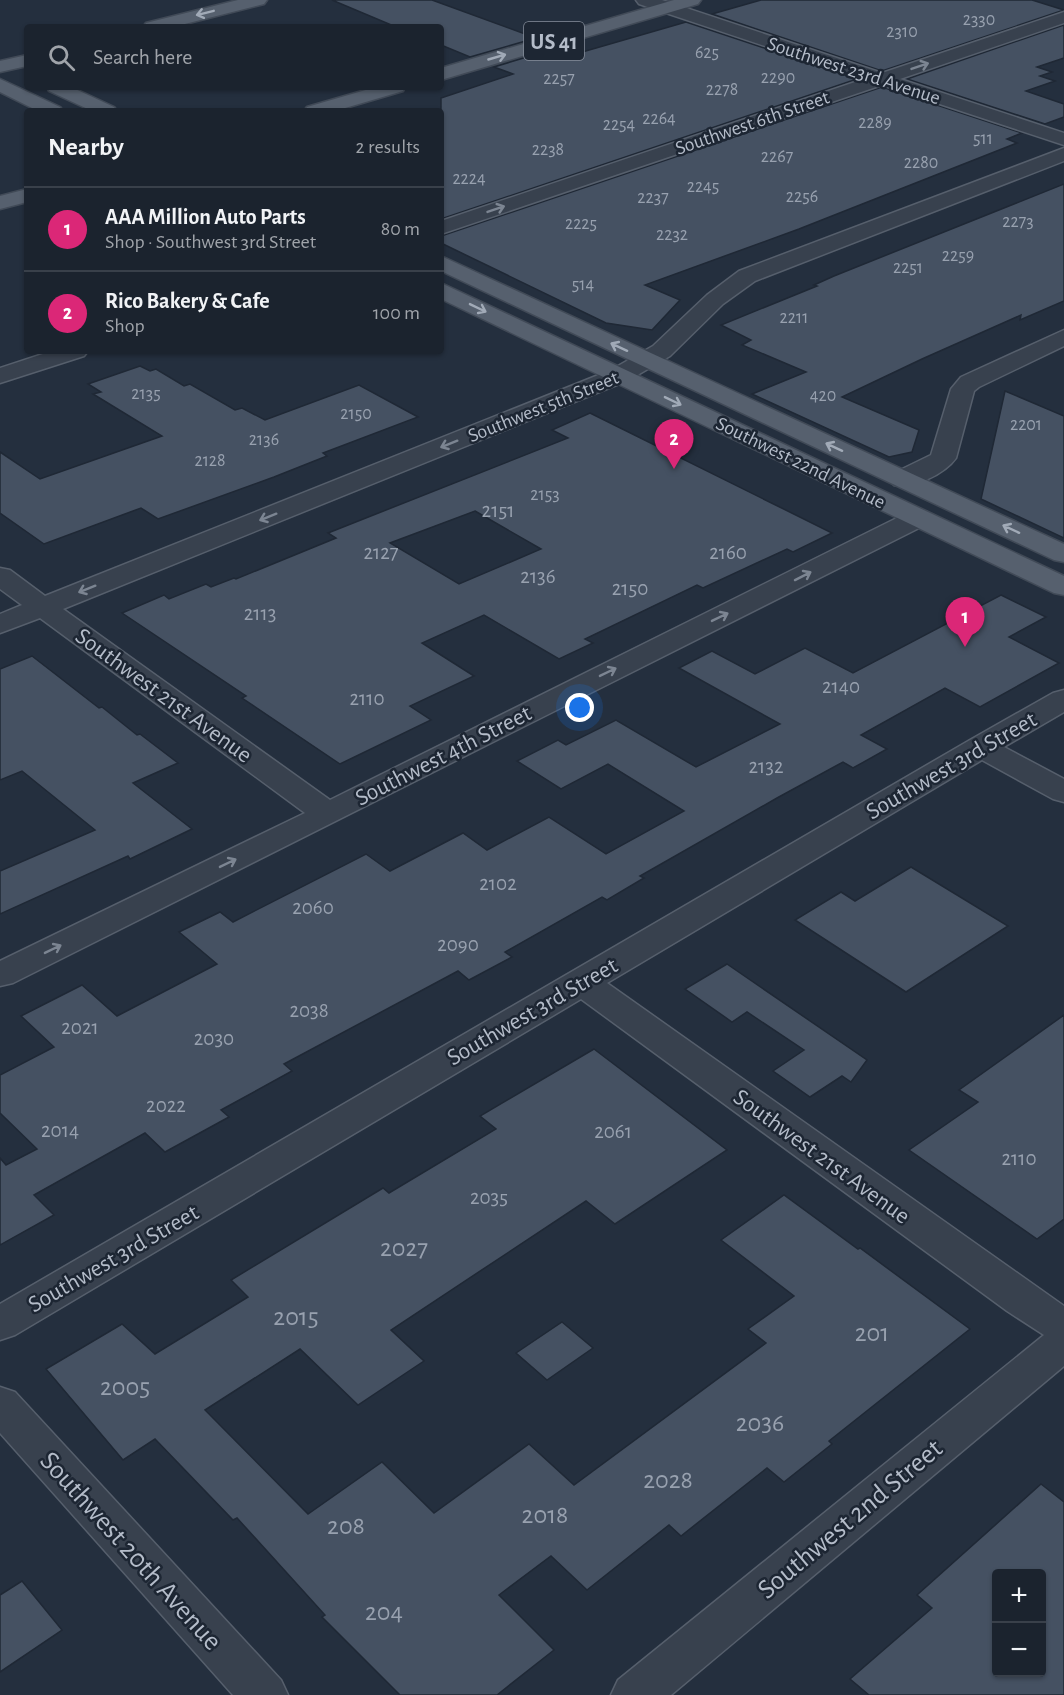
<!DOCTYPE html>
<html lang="en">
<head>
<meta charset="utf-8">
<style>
  body { margin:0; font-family:"Alegreya Sans",sans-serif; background:#242b36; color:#f1f3f6 }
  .controls { position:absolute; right:18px; bottom:18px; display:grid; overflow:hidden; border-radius:6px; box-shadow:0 2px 4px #0004 }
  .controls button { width:54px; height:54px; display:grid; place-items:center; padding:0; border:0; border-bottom:2px solid #39404a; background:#1b232e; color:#f1f3f6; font:30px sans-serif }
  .you { position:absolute; left:580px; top:708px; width:21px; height:21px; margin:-15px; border:4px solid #fff; border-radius:50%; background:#1a73e8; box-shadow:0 0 0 9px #1a73e833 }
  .badge { display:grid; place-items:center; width:39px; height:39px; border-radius:50%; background:#db2777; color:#fff; font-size:20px; font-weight:700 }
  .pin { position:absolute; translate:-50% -50px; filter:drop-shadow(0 2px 3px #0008) }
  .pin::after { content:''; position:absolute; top:32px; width:21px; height:18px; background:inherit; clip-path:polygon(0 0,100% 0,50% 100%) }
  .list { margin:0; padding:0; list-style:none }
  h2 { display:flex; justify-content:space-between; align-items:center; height:78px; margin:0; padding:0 24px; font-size:26px }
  h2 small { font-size:20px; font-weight:400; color:#a0a4aa }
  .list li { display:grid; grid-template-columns:39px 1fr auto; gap:18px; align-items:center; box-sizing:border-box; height:84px; padding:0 24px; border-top:2px solid #39404a }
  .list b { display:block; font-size:22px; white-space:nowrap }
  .list p { margin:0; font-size:20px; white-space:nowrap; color:#a0a4aa }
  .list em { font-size:20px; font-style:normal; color:#a0a4aa }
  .icon { flex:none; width:33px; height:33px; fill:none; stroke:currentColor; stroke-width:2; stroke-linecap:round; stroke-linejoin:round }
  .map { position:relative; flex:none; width:1064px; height:1695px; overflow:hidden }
  .search { position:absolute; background:#1b232e; box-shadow:0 2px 4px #0004; left:24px; top:24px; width:420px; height:66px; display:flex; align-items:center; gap:15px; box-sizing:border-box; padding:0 21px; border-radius:6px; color:#a0a4aa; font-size:22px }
  .panel { position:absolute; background:#1b232e; box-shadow:0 2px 4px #0004; left:24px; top:108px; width:420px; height:246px; border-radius:6px }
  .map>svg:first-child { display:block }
  .building { fill:#455162; stroke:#1f2835; stroke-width:1.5; fill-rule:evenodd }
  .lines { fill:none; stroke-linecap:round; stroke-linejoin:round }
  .minor-casing { stroke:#565f6c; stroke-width:3 }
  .major-casing { stroke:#414a57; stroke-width:3 }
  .minor { fill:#38414e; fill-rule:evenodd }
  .major { fill:#56606e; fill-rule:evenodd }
  .oneway { stroke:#a1aab7 }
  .oneway2 { stroke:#7c8592 }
  .labels { text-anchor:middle; stroke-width:5; stroke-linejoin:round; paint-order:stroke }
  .far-number-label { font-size:18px; fill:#98a1af }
  .far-street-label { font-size:20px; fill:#b4bcc9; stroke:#1d2633 }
  .number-label { font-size:21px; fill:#98a1af }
  .shield { fill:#1d2633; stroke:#878f9c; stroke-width:1.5 }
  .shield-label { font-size:22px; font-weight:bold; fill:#b4bcc9 }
  .street-label { font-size:24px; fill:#b4bcc9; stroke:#1d2633 }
  .near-number-label { font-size:26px; fill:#98a1af }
  .near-street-label { font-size:28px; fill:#b4bcc9; stroke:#1d2633 }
</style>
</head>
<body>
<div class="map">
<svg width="1064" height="1695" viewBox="0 0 1064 1695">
  <rect width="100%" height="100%" fill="#242f3e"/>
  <g class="building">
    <polygon points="332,0 432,0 536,38 470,57 441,45 441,27 396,27"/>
    <polygon points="761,0 1032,0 1064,10 882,71 712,14"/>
    <polygon points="686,22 857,79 441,219 441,98 513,74 494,67 560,47 579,53"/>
    <polygon points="1064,25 1064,58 1037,67 1052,72 1040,76 1055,81 1026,91 1064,104 1064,117 1045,124 907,79"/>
    <polygon points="882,87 1022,133 1007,139 1017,143 799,229 645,285 680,300 652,330 606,323 441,243 441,236"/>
    <polygon points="1064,184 1064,301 1020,320 1021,315 922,359 842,397 919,430 912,452 889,457 752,394 806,372 742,345 751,340 721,325 817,286 814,285 834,276"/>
    <polygon points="140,366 150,371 156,369 184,386 190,384 235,410 242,408 265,420 359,385 418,417 323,453 327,456 274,477 158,519 141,508 44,544 0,513 0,452 40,479 162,436 93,394 101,392 88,384"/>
    <polygon points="1005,391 1064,416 1064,538 981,499"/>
    <path d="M590,413l242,120 -39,19 -6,-3 -84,39 -6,-3 -112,54 8,4 -34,16 -75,-44 -62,28 52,33 -64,30 21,14 -91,44 -98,-66 4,-2 -124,-83 42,-18 5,4 37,-15 5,3 23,-9 2,1 100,-41 -8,-5 240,-95 -16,-8zM475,511l66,38 -82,35 -69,-41z"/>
    <polygon points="1001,595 1046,617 1009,637 1059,663 980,707 945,688 861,735 887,749 853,768 843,762 777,798 640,876 644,878 607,900 602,897 505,952 512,957 469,980 458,971 284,1064 292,1071 221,1110 229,1117 165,1152 145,1133 34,1195 54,1215 0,1245 0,1158 6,1165 37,1149 0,1113 0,1075 54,1047 21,1016 82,985 117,1016 217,964 179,932 220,912 233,922 366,854 390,871 463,833 487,850 549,817 606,854 684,811 608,764 561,789 517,761 558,740 566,745 616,720 696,767 780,724 679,668 712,651 755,674 805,648 853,673"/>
    <polygon points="32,656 99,708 102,707 137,735 140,734 178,763 133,783 192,829 130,859 128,856 0,914 0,871 95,830 22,771 0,780 0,669"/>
    <polygon points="911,867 1008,926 906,992 795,920 841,892 855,901"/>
    <polygon points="727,964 867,1060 851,1082 842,1076 810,1097 773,1071 804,1050 747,1012 732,1022 685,989"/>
    <polygon points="1064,1015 1064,1219 1037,1239 909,1150 978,1102 959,1090"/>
    <polygon points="594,1049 727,1150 615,1224 586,1201 391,1330 424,1361 358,1405 300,1349 205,1410 308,1514 382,1462 434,1513 529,1444 574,1485 766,1343 748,1329 794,1296 721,1240 784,1195 858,1249 860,1248 970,1329 829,1441 832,1444 784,1482 767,1468 681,1536 669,1525 587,1590 551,1556 499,1595 554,1650 497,1695 400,1695 322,1617 325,1615 237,1518 233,1520 155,1439 123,1460 46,1369 122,1324 155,1354 248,1297 231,1280 383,1188 389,1193 496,1129 480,1116"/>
    <polygon points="562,1322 593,1348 547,1380 516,1353"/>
    <path d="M1041,1484l23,18v193h-195l-19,-16 82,-71 -15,-13zM996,1574h45v98h-45z"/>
    <polygon points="22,1581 62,1630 0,1672 0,1595"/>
  </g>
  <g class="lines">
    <g class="minor-casing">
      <g id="minor">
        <polygon points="636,0 662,0 882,73 1064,12 1064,23 900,79 1064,133 1064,145 882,85 441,234 441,221 864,79 639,4"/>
        <polygon points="1064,148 1064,161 755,281 723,304 670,356 629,380 63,609 330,800 909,512 918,510 927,512 931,518 927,524 13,983 0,986 0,961 305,813 40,618 0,633 0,614 22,605 0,589 0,568 10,570 45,596 611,370 653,346 707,295 739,271"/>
        <path d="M1064,330v16l-85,41 -5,4 -18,67c-11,16 -43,31 -62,27l-4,-6 4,-6 37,-18 20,-66 10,-12z"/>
        <polygon points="52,351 88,351 84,356 0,383 0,368"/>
        <polygon points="1064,690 1064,712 1004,747 1064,779 1064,802 1053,799 982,760 607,983 1064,1306 1064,1366 671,1695 611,1695 618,1680 1044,1335 1007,1311 581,999 15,1335 0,1340 0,1304 970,740 1053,693"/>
        <polygon points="0,1387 15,1392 281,1680 288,1695 233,1695 0,1433"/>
      </g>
    </g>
    <g class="major-casing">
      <g id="major">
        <polygon points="238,0 267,0 264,4 173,27 143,27 146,23"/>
        <polygon points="674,0 701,0 698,4 441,80 441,68"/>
        <polygon points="27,55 27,66 0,72 0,61"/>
        <polygon points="0,79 60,107 63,111 38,111 0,92"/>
        <polygon points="47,87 71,87 114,107 117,111 92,111 49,91"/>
        <polygon points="376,87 405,87 403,91 335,111 304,111 307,107"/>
        <polygon points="27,189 27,202 0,209 0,196"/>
        <polygon points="441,256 1064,544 1064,562 1054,560 441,271"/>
        <polygon points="441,283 1064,576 1064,595 1054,593 441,299"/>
      </g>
    </g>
    <use href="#minor" class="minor"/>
    <use href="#major" class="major"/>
  </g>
  <defs><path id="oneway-shaft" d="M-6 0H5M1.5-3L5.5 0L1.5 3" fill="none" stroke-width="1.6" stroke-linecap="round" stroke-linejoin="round" transform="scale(1.5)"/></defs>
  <g class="oneway">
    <use href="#oneway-shaft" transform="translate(205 13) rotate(166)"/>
    <use href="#oneway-shaft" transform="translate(497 57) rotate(-16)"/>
    <use href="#oneway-shaft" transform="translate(478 308) rotate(26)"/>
    <use href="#oneway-shaft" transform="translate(619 347) rotate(-155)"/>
    <use href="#oneway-shaft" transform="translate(673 401) rotate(26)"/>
    <use href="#oneway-shaft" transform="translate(834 447) rotate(-155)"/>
    <use href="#oneway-shaft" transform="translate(1011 529) rotate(-155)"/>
  </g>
  <g class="oneway2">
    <use href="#oneway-shaft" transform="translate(920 66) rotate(-19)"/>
    <use href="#oneway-shaft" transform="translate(496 209) rotate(-19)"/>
    <use href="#oneway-shaft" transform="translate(449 444) rotate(158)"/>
    <use href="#oneway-shaft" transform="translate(268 517) rotate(158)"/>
    <use href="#oneway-shaft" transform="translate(803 576) rotate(-27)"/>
    <use href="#oneway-shaft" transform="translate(87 589) rotate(158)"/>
    <use href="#oneway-shaft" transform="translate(720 617) rotate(-26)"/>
    <use href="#oneway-shaft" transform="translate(608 672) rotate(-26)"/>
    <use href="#oneway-shaft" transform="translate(228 863) rotate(-26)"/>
    <use href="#oneway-shaft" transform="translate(53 949) rotate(-26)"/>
  </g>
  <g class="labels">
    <g class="far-number-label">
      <text x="979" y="25">2330</text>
      <text x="902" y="37">2310</text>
      <text x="707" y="58">625</text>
      <text x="778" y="83">2290</text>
      <text x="559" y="84">2257</text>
      <text x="722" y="95">2278</text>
      <text x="659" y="124">2264</text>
      <text x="875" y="128">2289</text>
      <text x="619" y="130">2254</text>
      <text x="983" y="144">511</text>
      <text x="548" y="155">2238</text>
      <text x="777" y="162">2267</text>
      <text x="921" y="168">2280</text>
      <text x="469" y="184">2224</text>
      <text x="703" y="192">2245</text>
      <text x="802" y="202">2256</text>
      <text x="653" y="203">2237</text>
      <text x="1018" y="227">2273</text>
      <text x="581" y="229">2225</text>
      <text x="672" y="240">2232</text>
      <text x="958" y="261">2259</text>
      <text x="908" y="273">2251</text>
      <text x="583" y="290">514</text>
      <text x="794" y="323">2211</text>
      <text x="146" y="399">2135</text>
      <text x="823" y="401">420</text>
      <text x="356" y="419">2150</text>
      <text x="1026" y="430">2201</text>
      <text x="264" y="445">2136</text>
      <text x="210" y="466">2128</text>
      <text x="545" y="500">2153</text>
    </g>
    <g class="far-street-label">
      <text transform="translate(854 70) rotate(18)" y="7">Southwest 23rd Avenue</text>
      <text transform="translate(752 122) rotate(-19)" y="7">Southwest 6th Street</text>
      <text transform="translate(543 406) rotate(-22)" y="7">Southwest 5th Street</text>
      <text transform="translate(801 462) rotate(26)" y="7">Southwest 22nd Avenue</text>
    </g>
    <g class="number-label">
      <text x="498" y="517">2151</text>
      <text x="381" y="559">2127</text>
      <text x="728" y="559">2160</text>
      <text x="538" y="583">2136</text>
      <text x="630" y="595">2150</text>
      <text x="260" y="620">2113</text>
      <text x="841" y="693">2140</text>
      <text x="367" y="705">2110</text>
      <text x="766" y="773">2132</text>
      <text x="498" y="890">2102</text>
      <text x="313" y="914">2060</text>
      <text x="458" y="951">2090</text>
      <text x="309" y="1017">2038</text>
      <text x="80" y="1034">2021</text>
      <text x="214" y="1045">2030</text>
      <text x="166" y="1112">2022</text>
      <text x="60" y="1137">2014</text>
      <text x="613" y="1138">2061</text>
      <text x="1019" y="1165">2110</text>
      <text x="489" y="1204">2035</text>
    </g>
    <rect class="shield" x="524" y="22" width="60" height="38" rx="4.5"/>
    <g class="shield-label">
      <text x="554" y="49">US 41</text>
    </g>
    <g class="street-label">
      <text transform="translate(164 695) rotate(36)" y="8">Southwest 21st Avenue</text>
      <text transform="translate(443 755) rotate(-27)" y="8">Southwest 4th Street</text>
      <text transform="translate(951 765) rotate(-30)" y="8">Southwest 3rd Street</text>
      <text transform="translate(532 1011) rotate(-30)" y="8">Southwest 3rd Street</text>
      <text transform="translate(822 1156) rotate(36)" y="8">Southwest 21st Avenue</text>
      <text transform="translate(113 1258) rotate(-30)" y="8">Southwest 3rd Street</text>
    </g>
    <g class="near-number-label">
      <text x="404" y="1256">2027</text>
      <text x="296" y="1325">2015</text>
      <text x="872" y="1341">201</text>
      <text x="125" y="1395">2005</text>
      <text x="760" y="1431">2036</text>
      <text x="668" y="1488">2028</text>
      <text x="545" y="1523">2018</text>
      <text x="346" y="1534">208</text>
      <text x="384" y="1620">204</text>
    </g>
    <g class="near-street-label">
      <text transform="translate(849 1518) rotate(-40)" y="10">Southwest 2nd Street</text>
      <text transform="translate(132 1550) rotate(48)" y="10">Southwest 20th Avenue</text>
    </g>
  </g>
</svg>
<div class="controls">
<button>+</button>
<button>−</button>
</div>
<div class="you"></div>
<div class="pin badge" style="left:965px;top:647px">1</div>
<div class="pin badge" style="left:674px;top:469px">2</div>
<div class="search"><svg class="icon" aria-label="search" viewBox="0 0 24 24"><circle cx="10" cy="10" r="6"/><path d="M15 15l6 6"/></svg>Search here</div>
<section class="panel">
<h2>Nearby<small>2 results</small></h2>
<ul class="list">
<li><span class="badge">1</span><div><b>AAA Million Auto Parts</b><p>Shop · Southwest 3rd Street</p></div><em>80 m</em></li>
<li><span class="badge">2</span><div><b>Rico Bakery &amp; Cafe</b><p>Shop</p></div><em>100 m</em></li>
</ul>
</section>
</div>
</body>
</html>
